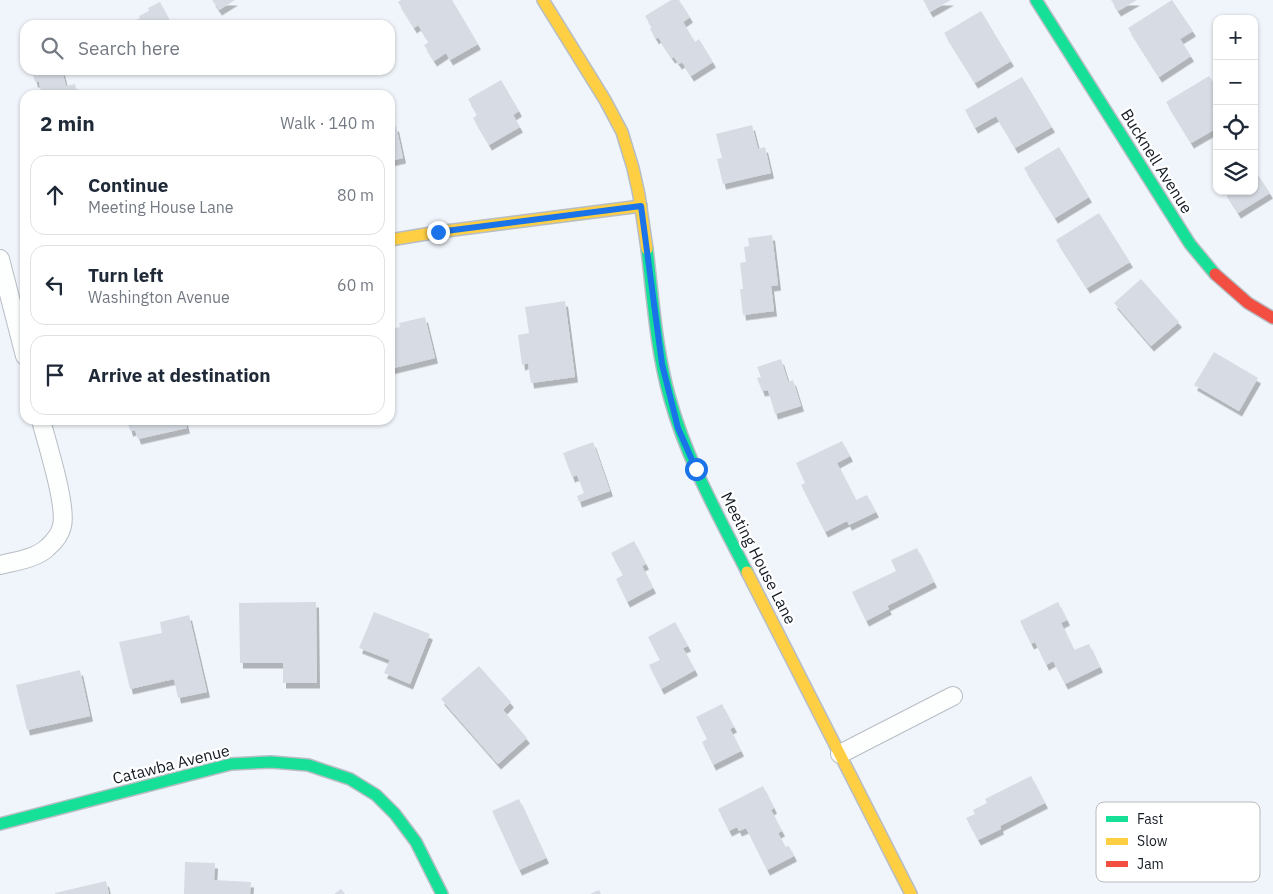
<!DOCTYPE html>
<html lang="en">
<head>
<meta charset="utf-8">
<style>
  body { margin:0; font-family:"IBM Plex Sans",sans-serif; background:#f2f2f3; color:#1f2937 }
  .controls { position:absolute; right:15px; top:15px; display:grid; overflow:hidden; border-radius:10px; box-shadow:0 1px 4px #0004 }
  .controls button { width:45px; height:45px; display:grid; place-items:center; padding:0; border:0; border-bottom:1px solid #e0e1e3; background:#fff; color:#1f2937; font:25px sans-serif }
  .stop { position:absolute; width:15px; height:15px; margin:-11px; border:4px solid #1a73e8; border-radius:50%; background:#fff }
  .stop.end { background:#1a73e8; border-color:#fff; box-shadow:0 1px 5px #0008 }
  .list { margin:0; padding:0; list-style:none }
  h2 { display:flex; justify-content:space-between; align-items:center; height:65px; margin:0; padding:0 20px; font-size:21px }
  h2 small { font-size:16px; font-weight:400; color:#747a83 }
  .list li { display:grid; grid-template-columns:32px 1fr auto; gap:15px; align-items:center; box-sizing:border-box; height:80px; margin:0 10px 10px; padding:0 10px; border:1px solid #e0e1e3; border-radius:15px }
  .list b { display:block; font-size:19px; white-space:nowrap }
  .list p { margin:0; font-size:16px; white-space:nowrap; color:#747a83 }
  .list em { font-size:16px; font-style:normal; color:#747a83 }
  .icon { flex:none; width:28px; height:28px; fill:none; stroke:currentColor; stroke-width:2; stroke-linecap:round; stroke-linejoin:round }
  .map { position:relative; flex:none; width:1273px; height:894px; overflow:hidden }
  .search { position:absolute; background:#fff; box-shadow:0 1px 4px #0004; left:20px; top:20px; width:375px; height:55px; display:flex; align-items:center; gap:12px; box-sizing:border-box; padding:0 18px; border-radius:15px; color:#747a83; font-size:19px }
  .panel { position:absolute; background:#fff; box-shadow:0 1px 4px #0004; left:20px; top:90px; width:375px; height:335px; border-radius:15px }
  .map>svg:first-child { display:block }
  .building { fill:#d7dce4; filter:url(#shadow) }
  .lines { fill:none; stroke-linecap:round; stroke-linejoin:round }
  .street-casing { stroke:#b7bdc4; stroke-width:20 }
  .fast-casing { stroke:#b7bdc4; stroke-width:14 }
  .slow-casing { stroke:#b7bdc4; stroke-width:14 }
  .jam-casing { stroke:#b7bdc4; stroke-width:14 }
  .street { stroke:#fdfefe; stroke-width:18 }
  .fast { stroke:#16e098; stroke-width:11 }
  .slow { stroke:#ffcf43; stroke-width:11 }
  .jam { stroke:#f24e42; stroke-width:11 }
  .route { stroke:#1a73e8; stroke-width:6 }
  .labels { text-anchor:middle; stroke-width:4.5; stroke-linejoin:round; paint-order:stroke }
  .street-label { font-size:16px; fill:#131a23; stroke:#fff }
  .key { fill:#fff; stroke:#b8babd; stroke-width:1 }
  .key-label { font-size:14px; fill:#131a23 }
</style>
</head>
<body>
<div class="map">
<svg width="1273" height="894" viewBox="0 0 1273 894">
  <defs>
    <filter id="shadow"><feDropShadow dx="3" dy="5.5" stdDeviation="0" flood-color="#0004"/></filter>
  </defs>
  <rect width="100%" height="100%" fill="#f0f5fb"/>
  <g class="building">
    <polygon points="212,0 235,0 219,10"/>
    <polygon points="401,0 452,0 478,44 450,60 446,53 434,61 424,45 429,42 418,25 414,28 398,2"/>
    <polygon points="671,0 679,0 690,17 683,22 695,42 699,39 713,62 691,76 682,62 679,64 674,57 672,58 658,37 656,39 650,29 652,27 645,16"/>
    <polygon points="923,0 951,0 930,12"/>
    <polygon points="1111,0 1137,0 1118,11"/>
    <polygon points="1172,0 1193,31 1180,39 1191,56 1159,77 1128,28"/>
    <polygon points="160,2 172,25 127,25 140,18 139,16 149,11 148,8"/>
    <polygon points="981,11 1011,61 975,83 944,33"/>
    <polygon points="32,70 62,70 66,86 75,84 78,95 47,95 46,91 41,92 39,82 35,82"/>
    <polygon points="1209,76 1217,88 1217,128 1191,143 1166,102"/>
    <polygon points="1022,77 1052,127 1015,148 996,116 975,128 965,110"/>
    <polygon points="501,80 519,111 513,115 520,127 489,145 473,118 477,115 468,99"/>
    <polygon points="752,125 758,149 765,147 771,173 723,184 717,159 722,158 716,134"/>
    <polygon points="396,126 403,158 390,161 390,127"/>
    <polygon points="1059,147 1089,197 1055,218 1024,168"/>
    <polygon points="1254,169 1270,193 1238,213 1224,191 1254,191"/>
    <polygon points="1099,213 1130,262 1087,288 1056,240"/>
    <polygon points="772,235 778,285 771,286 774,311 743,315 740,289 743,289 740,263 746,262 744,247 749,246 748,238"/>
    <polygon points="1141,279 1179,322 1151,346 1114,303"/>
    <polygon points="565,301 575,377 531,383 528,363 522,365 518,335 529,333 525,307"/>
    <polygon points="425,317 435,358 390,369 390,329 400,327 399,323"/>
    <polygon points="1214,352 1258,378 1239,411 1194,385"/>
    <polygon points="781,359 788,382 793,380 801,406 775,414 768,390 762,391 757,378 761,377 757,367"/>
    <polygon points="127,420 185,420 187,428 138,439 135,430 130,431"/>
    <polygon points="842,441 850,456 837,463 856,500 867,495 876,512 849,525 847,521 825,532 801,485 805,483 796,463"/>
    <polygon points="593,442 610,491 579,502 577,496 584,493 577,475 572,477 563,453"/>
    <polygon points="634,541 646,564 642,566 653,588 627,602 616,579 623,575 611,553"/>
    <polygon points="917,548 934,582 887,606 889,609 866,621 852,592 896,571 891,560"/>
    <polygon points="316,602 317,683 283,683 283,663 240,663 239,603"/>
    <polygon points="1058,602 1067,620 1061,623 1074,650 1089,644 1100,667 1065,684 1053,661 1046,665 1035,642 1031,644 1020,621"/>
    <polygon points="374,612 430,634 410,684 384,673 390,660 359,648"/>
    <polygon points="189,615 207,692 178,698 174,679 130,689 119,642 162,633 160,622"/>
    <polygon points="675,622 688,646 683,648 695,670 661,689 649,665 660,660 648,637"/>
    <polygon points="479,666 511,702 503,710 527,738 498,764 441,699"/>
    <polygon points="80,670 90,716 27,730 16,685"/>
    <polygon points="722,704 734,727 730,729 741,751 713,765 702,742 707,739 696,717"/>
    <polygon points="1031,776 1045,803 1000,826 1001,829 978,840 966,818 975,814 973,810 987,803 985,799"/>
    <polygon points="763,786 774,808 771,810 782,831 778,833 785,847 789,846 794,856 767,870 746,828 739,831 737,827 729,831 718,809"/>
    <polygon points="519,799 546,858 519,870 492,811"/>
    <polygon points="185,862 215,863 214,880 251,882 250,894 184,894"/>
    <polygon points="106,881 109,894 55,894 55,893"/>
    <polygon points="341,889 345,894 334,894"/>
    <polygon points="599,890 601,894 590,894"/>
  </g>
  <g class="lines">
    <g class="street-casing">
      <g id="street">
        <polyline points="0,259 25,356"/>
        <path d="M0,565c15,-4 35,-6 47,-17 7,-6 13,-13 15,-22 5,-21 -15,-82 -21,-106"/>
        <polyline points="840,754 953,696"/>
      </g>
    </g>
    <g class="fast-casing">
      <g id="fast">
        <polyline points="1036,0 1190,244 1215,274"/>
        <path d="M647,249c6,50 9,101 23,150 17,61 48,116 77,173"/>
        <polyline points="0,824 231,764 271,762 308,765 350,779 376,795 395,814 416,842 442,894"/>
      </g>
    </g>
    <g class="slow-casing">
      <g id="slow">
        <polyline points="543,0 605,100 622,132 633,168 639,195 647,249"/>
        <polyline points="390,240 438,232 641,206"/>
        <polyline points="747,572 911,894"/>
      </g>
    </g>
    <g class="jam-casing">
      <polyline id="jam" points="1215,274 1248,303 1273,318"/>
    </g>
    <use href="#street" class="street"/>
    <use href="#fast" class="fast"/>
    <use href="#slow" class="slow"/>
    <use href="#jam" class="jam"/>
  </g>
  <g class="lines">
    <polyline class="route" points="438,232 641,206 662,364 678,428 696,469"/>
  </g>
  <g class="labels">
    <g class="street-label">
      <text transform="translate(1157 161) rotate(58)" y="6">Bucknell Avenue</text>
      <text transform="translate(759 558) rotate(63)" y="6">Meeting House Lane</text>
      <text transform="translate(171 764) rotate(-14)" y="6">Catawba Avenue</text>
    </g>
  </g>
  <rect x="1096" y="802" width="164" height="80" rx="8" class="key"/>
  <rect x="1106" y="816" width="22" height="6" fill="#16e098"/>
  <rect x="1106" y="838" width="22" height="7" fill="#ffcf43"/>
  <rect x="1106" y="861" width="22" height="6" fill="#f24e42"/>
  <g class="key-label">
    <text x="1137" y="824">Fast</text>
    <text x="1137" y="846">Slow</text>
    <text x="1137" y="869">Jam</text>
  </g>
</svg>
<div class="controls">
<button>+</button>
<button>−</button>
<button><svg class="icon" aria-label="locate" viewBox="0 0 24 24"><circle cx="12" cy="12" r="6"/><path d="M12 2v4M12 18v4M2 12h4M18 12h4"/></svg></button>
<button><svg class="icon" aria-label="layers" viewBox="0 0 24 24"><path d="M12 4l9 5-9 5-9-5zM3 14l9 5 9-5"/></svg></button>
</div>
<div class="stop" style="left:696px;top:469px"></div>
<div class="stop end" style="left:438px;top:232px"></div>
<div class="search"><svg class="icon" aria-label="search" viewBox="0 0 24 24"><circle cx="10" cy="10" r="6"/><path d="M15 15l6 6"/></svg>Search here</div>
<section class="panel">
<h2>2 min<small>Walk · 140 m</small></h2>
<ul class="list">
<li><svg class="icon" aria-label="ahead" viewBox="0 0 24 24"><path d="M12 20V5M6 11l6-6 6 6"/></svg><div><b>Continue</b><p>Meeting House Lane</p></div><em>80 m</em></li>
<li><svg class="icon" aria-label="left" viewBox="0 0 24 24"><path d="M17 20v-9H6M10 6l-5 5 5 5"/></svg><div><b>Turn left</b><p>Washington Avenue</p></div><em>60 m</em></li>
<li><svg class="icon" aria-label="arrive" viewBox="0 0 24 24"><path d="M6 21V4h12l-3 4 3 4H6"/></svg><div><b>Arrive at destination</b></div></li>
</ul>
</section>
</div>
</body>
</html>
